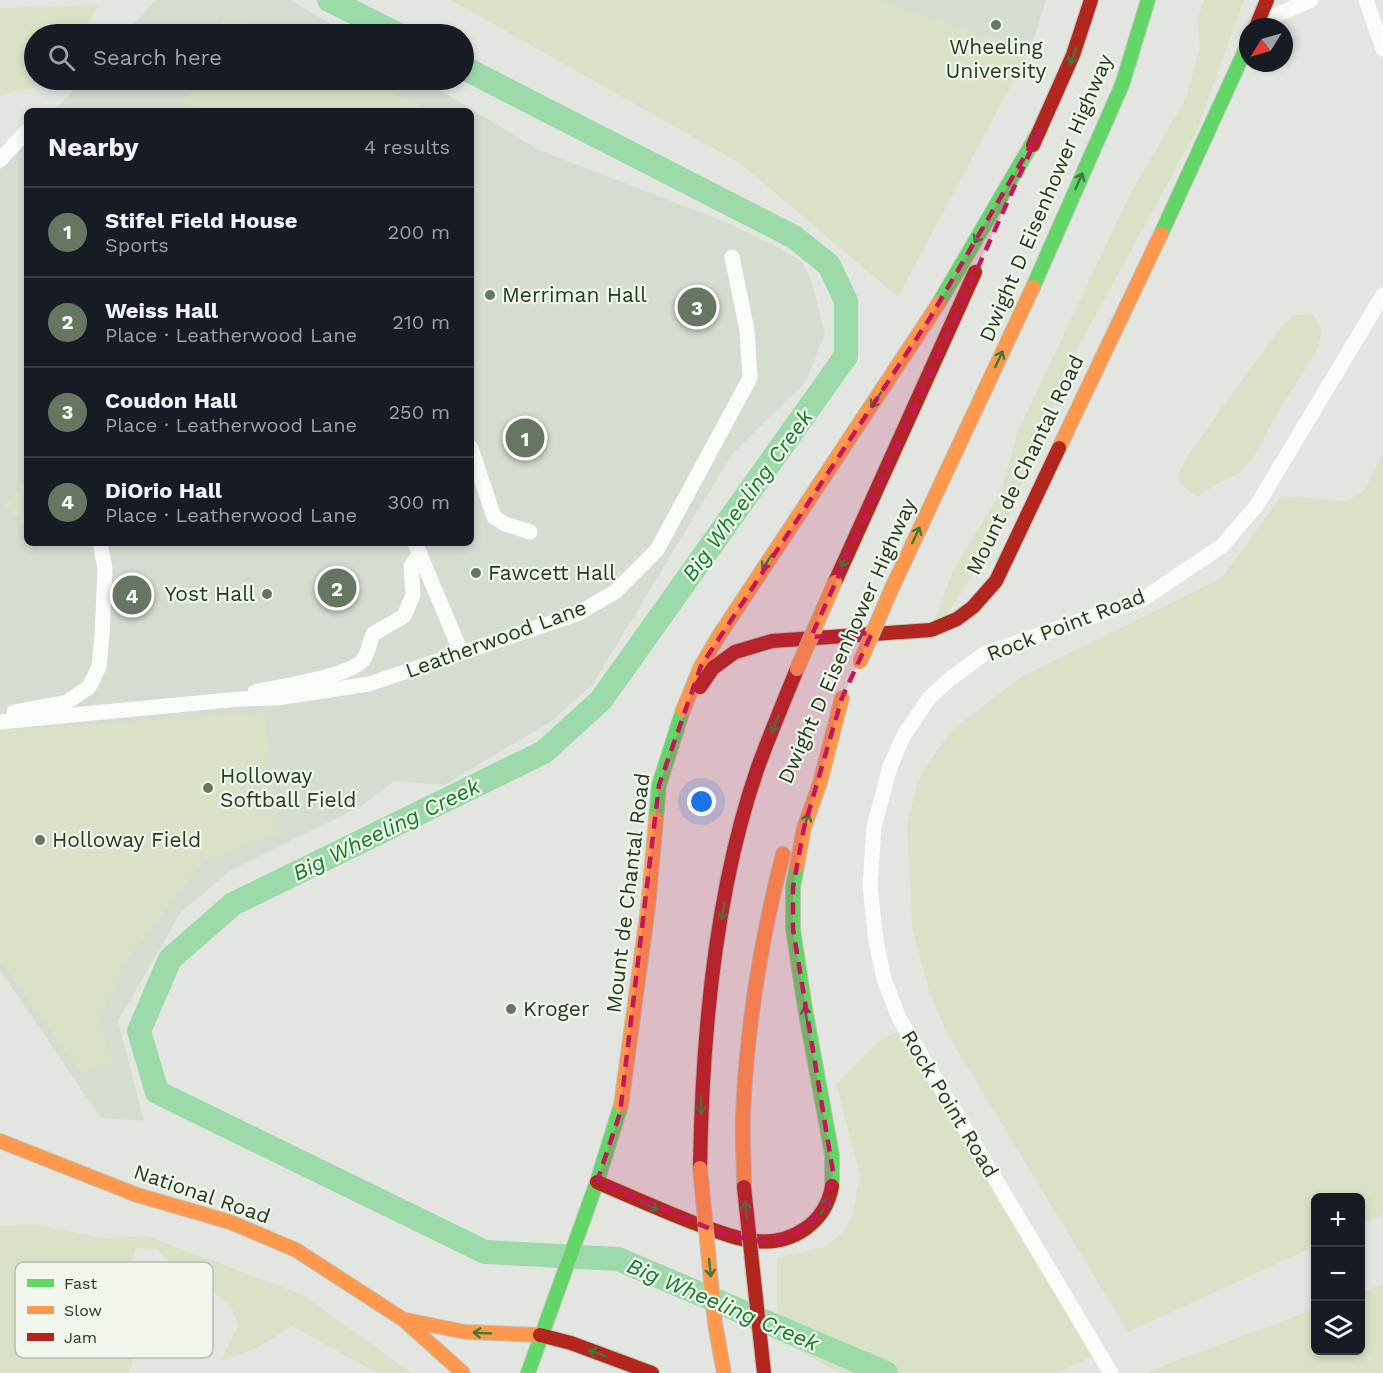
<!DOCTYPE html>
<html lang="en">
<head>
<meta charset="utf-8">
<style>
  body { margin:0; font-family:"Work Sans",sans-serif; background:#242831; color:#f1f3f6 }
  .controls { position:absolute; right:18px; bottom:18px; display:grid; overflow:hidden; border-radius:9px; box-shadow:0 3px 9px #0003 }
  .controls button { width:54px; height:54px; display:grid; place-items:center; padding:0; border:0; border-bottom:2px solid #363941; background:#171b24; color:#f1f3f6; font:30px sans-serif }
  .compass { position:absolute; left:1239px; top:18px; width:54px; height:54px; border-radius:50%; background:#171b24; box-shadow:0 3px 9px #0003; rotate:233deg }
  .you { position:absolute; left:702px; top:802px; width:21px; height:21px; margin:-15px; border:4px solid #fff; border-radius:50%; background:#1a73e8; box-shadow:0 0 0 9px #1a73e833 }
  .badge { display:grid; place-items:center; width:39px; height:39px; border-radius:50%; background:#667761; color:#fff; font-size:20px; font-weight:700 }
  .pin { position:absolute; translate:-50% -50%; border:3px solid #fff; box-shadow:0 2px 6px #0006 }
  .list { margin:0; padding:0; list-style:none }
  h2 { display:flex; justify-content:space-between; align-items:center; height:78px; margin:0; padding:0 24px; font-size:26px }
  h2 small { font-size:20px; font-weight:400; color:#9ea1a6 }
  .list li { display:grid; grid-template-columns:39px 1fr auto; gap:18px; align-items:center; box-sizing:border-box; height:90px; padding:0 24px; border-top:2px solid #363941 }
  .list b { display:block; font-size:22px; white-space:nowrap }
  .list p { margin:0; font-size:20px; white-space:nowrap; color:#9ea1a6 }
  .list em { font-size:20px; font-style:normal; color:#9ea1a6 }
  .icon { flex:none; width:33px; height:33px; fill:none; stroke:currentColor; stroke-width:2; stroke-linecap:round; stroke-linejoin:round }
  .map { position:relative; flex:none; width:1383px; height:1373px; overflow:hidden }
  .search { position:absolute; background:#171b24; box-shadow:0 3px 9px #0003; left:24px; top:24px; width:450px; height:66px; display:flex; align-items:center; gap:15px; box-sizing:border-box; padding:0 21px; border-radius:33px; color:#9ea1a6; font-size:22px }
  .panel { position:absolute; background:#171b24; box-shadow:0 3px 9px #0003; left:24px; top:108px; width:450px; height:438px; border-radius:9px }
  .map>svg:first-child { display:block }
  .built { fill:#d5dcd0 }
  .green { fill:#d9e2c7 }
  .lines { fill:none; stroke-linecap:round; stroke-linejoin:round }
  .river { stroke:#9cdba9; stroke-width:24 }
  .fast-casing { stroke:#bfc6bb; stroke-width:16 }
  .slow-casing { stroke:#bfc6bb; stroke-width:16 }
  .jam-casing { stroke:#bfc6bb; stroke-width:16 }
  .street { stroke:#fbfbfa; stroke-width:15 }
  .fast { stroke:#63d668; stroke-width:14 }
  .slow { stroke:#ff974d; stroke-width:14 }
  .jam { stroke:#b3261e; stroke-width:14 }
  .slow-bridge-casing { stroke:#bcc4ba; stroke-width:16; stroke-linecap:butt }
  .jam-bridge-casing { stroke:#bcc4ba; stroke-width:16; stroke-linecap:butt }
  .slow-bridge { stroke:#ff974d; stroke-width:14 }
  .jam-bridge { stroke:#b3261e; stroke-width:14 }
  .oneway { stroke:#3d793b }
  .marked { fill:#c2185b; fill-opacity:0.2; stroke:#c2185b; stroke-width:4.5; stroke-dasharray:12 8; stroke-linejoin:round }
  .poi-dot { fill:#667761; stroke:#f1f7ed; stroke-width:2 }
  .labels { text-anchor:middle; stroke-width:4.5; stroke-linejoin:round; paint-order:stroke }
  .poi-label { font-size:21px; fill:#233b1d; stroke:#f1f7ed; text-anchor:start }
  .street-label { font-size:21px; fill:#233b1d; stroke:#f1f7ed }
  .water-label { font-size:22px; font-style:italic; fill:#127b2a; stroke:#f1f7ed }
  .key { fill:#f1f7ed; stroke:#b3bfaf; stroke-width:1.5 }
  .key-label { font-size:16px; fill:#233b1d }
</style>
</head>
<body>
<div class="map">
<svg width="1383" height="1373" viewBox="0 0 1383 1373">
  <rect width="100%" height="100%" fill="#e3e6e0"/>
  <g class="built">
    <polygon points="156,0 290,0 348,34 124,34"/>
    <polygon points="878,0 1046,0 1030,50"/>
    <polygon points="83,80 423,80 539,150 723,221 777,247 802,262 811,280 825,333 806,382 732,454 593,684 552,721 444,785 394,781 362,806 231,870 181,912 118,1021 144,1121 101,1118 0,970 0,170 27,141 27,543 471,543 471,111 54,111"/>
  </g>
  <g class="green">
    <polygon points="451,0 878,0 1030,50 898,297 741,164"/>
    <polygon points="1204,0 1244,0 1197,130 1074,355 1005,525 943,621 935,619 953,570 1001,492 1017,433 1129,196 1186,98 1200,47 1197,21"/>
    <polygon points="98,5 85,34 34,34 34,80 52,80 45,85 0,95 0,8"/>
    <polygon points="226,13 271,34 216,34"/>
    <polygon points="194,80 366,80 421,106 418,111 205,111 184,101"/>
    <polygon points="1313,314 1322,331 1317,350 1274,419 1254,457 1239,474 1220,482 1197,497 1179,483 1178,474 1188,455 1279,329 1293,315"/>
    <polygon points="1383,452 1383,1215 1361,1225 1360,1198 1316,1198 1315,1246 1128,1332 946,1032 929,991 912,927 907,823 918,782 928,763 952,730 1021,677 1222,578 1281,496 1347,501 1365,489"/>
    <polygon points="27,480 27,527 4,505"/>
    <polygon points="264,712 279,834 203,862 123,965 99,1020 113,1063 82,1074 0,961 0,730"/>
    <polygon points="899,1031 1095,1355 1058,1373 840,1373 792,1347 777,1310 777,1258 824,1247 841,1234 852,1216 860,1175 836,1084 880,1040"/>
    <polygon points="37,1225 104,1238 147,1236 303,1295 412,1373 377,1373 292,1326 257,1348 221,1360 238,1326 231,1305 214,1293 168,1305 171,1264 157,1249 136,1248 125,1293 112,1310 69,1317 70,1339 90,1350 134,1355 129,1373 0,1373 0,1226"/>
    <polygon points="1383,1284 1383,1373 1148,1373 1149,1371 1315,1309 1316,1350 1360,1350 1361,1292"/>
  </g>
  <g class="lines">
    <g class="river">
      <polyline points="329,0 397,34"/>
      <polyline points="464,68 794,237 829,265 846,301 846,356 601,700 544,752 233,904 170,959 139,1031 157,1092 485,1252 618,1259 886,1373"/>
    </g>
    <g class="fast-casing">
      <g id="fast">
        <polyline points="1161,234 1248,44"/>
        <polyline points="1033,287 1122,85 1148,0"/>
        <polyline points="939,303 1040,130"/>
        <polyline points="656,819 659,785 683,710"/>
        <polyline points="797,866 793,887 793,929 805,1008 832,1155 832,1186"/>
        <polyline points="528,1373 597,1182 621,1105"/>
      </g>
    </g>
    <g class="slow-casing">
      <g id="slow">
        <polyline points="1059,448 1161,234"/>
        <polyline points="892,588 1033,287"/>
        <polyline points="683,710 701,666 718,637 939,303"/>
        <polyline points="797,866 804,828 820,783 842,698"/>
        <polyline points="621,1105 648,907 656,819"/>
        <polyline points="0,1141 137,1195 230,1222 296,1250 404,1320 463,1373"/>
        <path d="M744,1187c0,-25 -2,-49 -1,-74 4,-88 18,-174 40,-259"/>
        <polyline points="406,1320 465,1332 540,1335"/>
      </g>
    </g>
    <g class="jam-casing">
      <g id="jam">
        <polyline points="1256,27 1267,0"/>
        <polyline points="1033,145 1073,55 1091,0"/>
        <polyline points="835,582 975,272"/>
        <polyline points="700,687 713,668 735,652 772,641 931,630 957,619 973,607 996,581 1059,448"/>
        <path d="M700,1168c2,-130 15,-278 58,-401 12,-33 26,-66 39,-98"/>
        <path d="M597,1182c32,14 64,28 97,41 20,7 40,16 61,18 37,4 71,-18 77,-55"/>
        <polyline points="540,1335 571,1343 652,1373"/>
      </g>
    </g>
    <g class="street">
      <polyline points="1366,0 1383,49"/>
      <polyline points="1258,23 1311,0"/>
      <polyline points="0,160 27,131"/>
      <polyline points="471,448 494,517 505,524 530,532"/>
      <polyline points="415,543 461,652"/>
      <path d="M255,692c22,-5 96,-16 108,-32 6,-7 6,-18 10,-26l31,-18 9,-21 -2,-29 9,-13"/>
      <polyline points="14,712 67,702 89,687 99,667 102,635 105,568 100,543"/>
      <polyline points="0,722 239,699 277,698 369,684 577,614 615,592 657,550 750,378 747,330 732,257"/>
      <polyline points="1111,1373 899,1018 884,979 876,941 870,886 874,827 890,767 904,735 930,697 950,679 984,654 1143,599 1222,546 1257,505 1383,295"/>
    </g>
    <use href="#fast" class="fast"/>
    <use href="#slow" class="slow"/>
    <use href="#jam" class="jam"/>
    <g class="slow-bridge-casing">
      <g id="slow-bridge">
        <polyline points="860,662 892,588"/>
        <polyline points="797,669 835,582"/>
        <polyline points="700,1168 715,1323 724,1373"/>
      </g>
    </g>
    <g class="jam-bridge-casing">
      <polyline id="jam-bridge" points="744,1187 764,1373"/>
    </g>
    <use href="#slow-bridge" class="slow-bridge"/>
    <use href="#jam-bridge" class="jam-bridge"/>
  </g>
  <defs><path id="oneway-shaft" d="M-6 0H5M1.5-3L5.5 0L1.5 3" fill="none" stroke-width="1.6" stroke-linecap="round" stroke-linejoin="round" transform="scale(1.5)"/></defs>
  <g class="oneway">
    <use href="#oneway-shaft" transform="translate(1073 56) rotate(111)"/>
    <use href="#oneway-shaft" transform="translate(1079 181) rotate(-66)"/>
    <use href="#oneway-shaft" transform="translate(979 235) rotate(120)"/>
    <use href="#oneway-shaft" transform="translate(999 359) rotate(-65)"/>
    <use href="#oneway-shaft" transform="translate(876 400) rotate(124)"/>
    <use href="#oneway-shaft" transform="translate(916 535) rotate(-65)"/>
    <use href="#oneway-shaft" transform="translate(845 559) rotate(115)"/>
    <use href="#oneway-shaft" transform="translate(767 562) rotate(124)"/>
    <use href="#oneway-shaft" transform="translate(775 724) rotate(111)"/>
    <use href="#oneway-shaft" transform="translate(806 822) rotate(-72)"/>
    <use href="#oneway-shaft" transform="translate(723 911) rotate(99)"/>
    <use href="#oneway-shaft" transform="translate(806 1015) rotate(-100)"/>
    <use href="#oneway-shaft" transform="translate(701 1105) rotate(90)"/>
    <use href="#oneway-shaft" transform="translate(650 1206) rotate(22)"/>
    <use href="#oneway-shaft" transform="translate(825 1206) rotate(-62)"/>
    <use href="#oneway-shaft" transform="translate(746 1210) rotate(-95)"/>
    <use href="#oneway-shaft" transform="translate(710 1268) rotate(84)"/>
    <use href="#oneway-shaft" transform="translate(482 1333) rotate(-177)"/>
    <use href="#oneway-shaft" transform="translate(597 1353) rotate(-160)"/>
  </g>
  <path class="marked" d="M1040,130l-229,507 61,-4 -30,65 -38,130 -11,59v42l40,243 -4,29 -20,25 -28,15 -19,1 -39,-8 -126,-52 23,-69 39,-328 42,-119 229,-348z"/>
  <g class="poi-dot">
    <circle cx="996" cy="25" r="6"/>
    <circle cx="490" cy="295" r="6"/>
    <circle cx="476" cy="573" r="6"/>
    <circle cx="267" cy="594" r="6"/>
    <circle cx="208" cy="788" r="6"/>
    <circle cx="40" cy="840" r="6"/>
    <circle cx="511" cy="1009" r="6"/>
  </g>
  <g class="labels">
    <g class="poi-label">
      <text x="996" y="54" text-anchor="middle">Wheeling<tspan x="996" dy="24">University</tspan></text>
      <text x="502" y="302">Merriman Hall</text>
      <text x="488" y="580">Fawcett Hall</text>
      <text x="255" y="601" text-anchor="end">Yost Hall</text>
      <text x="220" y="783">Holloway<tspan x="220" dy="24">Softball Field</tspan></text>
      <text x="52" y="847">Holloway Field</text>
      <text x="523" y="1016">Kroger</text>
    </g>
    <g class="street-label">
      <text transform="translate(1046 198) rotate(-67)" y="7">Dwight D Eisenhower Highway</text>
      <text transform="translate(1025 465) rotate(-64)" y="7">Mount de Chantal Road</text>
      <text transform="translate(1066 625) rotate(-21)" y="7">Rock Point Road</text>
      <text transform="translate(496 639) rotate(-20)" y="7">Leatherwood Lane</text>
      <text transform="translate(847 641) rotate(-66)" y="7">Dwight D Eisenhower Highway</text>
      <text transform="translate(628 893) rotate(-83)" y="7">Mount de Chantal Road</text>
      <text transform="translate(950 1104) rotate(59)" y="7">Rock Point Road</text>
      <text transform="translate(202 1194) rotate(19)" y="7">National Road</text>
    </g>
    <g class="water-label">
      <text transform="translate(747 495) rotate(-54)" y="8">Big Wheeling Creek</text>
      <text transform="translate(386 829) rotate(-26)" y="8">Big Wheeling Creek</text>
      <text transform="translate(723 1304) rotate(23)" y="8">Big Wheeling Creek</text>
    </g>
  </g>
  <rect x="15" y="1262" width="198" height="96" rx="9" class="key"/>
  <rect x="27" y="1279" width="27" height="8" fill="#63d668"/>
  <rect x="27" y="1306" width="27" height="8" fill="#ff974d"/>
  <rect x="27" y="1333" width="27" height="8" fill="#b3261e"/>
  <g class="key-label">
    <text x="64" y="1289">Fast</text>
    <text x="64" y="1316">Slow</text>
    <text x="64" y="1343">Jam</text>
  </g>
</svg>
<div class="controls">
<button>+</button>
<button>−</button>
<button><svg class="icon" aria-label="layers" viewBox="0 0 24 24"><path d="M12 4l9 5-9 5-9-5zM3 14l9 5 9-5"/></svg></button>
</div>
<svg class="compass" viewBox="-18 -18 36 36"><path d="M0-13l5 13h-10z" fill="#e53935"/><path d="M0 13l5-13h-10z" fill="#9ea1a6"/></svg>
<div class="you"></div>
<div class="pin badge" style="left:525px;top:438px">1</div>
<div class="pin badge" style="left:337px;top:588px">2</div>
<div class="pin badge" style="left:697px;top:307px">3</div>
<div class="pin badge" style="left:132px;top:595px">4</div>
<div class="search"><svg class="icon" aria-label="search" viewBox="0 0 24 24"><circle cx="10" cy="10" r="6"/><path d="M15 15l6 6"/></svg>Search here</div>
<section class="panel">
<h2>Nearby<small>4 results</small></h2>
<ul class="list">
<li><span class="badge">1</span><div><b>Stifel Field House</b><p>Sports</p></div><em>200 m</em></li>
<li><span class="badge">2</span><div><b>Weiss Hall</b><p>Place · Leatherwood Lane</p></div><em>210 m</em></li>
<li><span class="badge">3</span><div><b>Coudon Hall</b><p>Place · Leatherwood Lane</p></div><em>250 m</em></li>
<li><span class="badge">4</span><div><b>DiOrio Hall</b><p>Place · Leatherwood Lane</p></div><em>300 m</em></li>
</ul>
</section>
</div>
</body>
</html>
